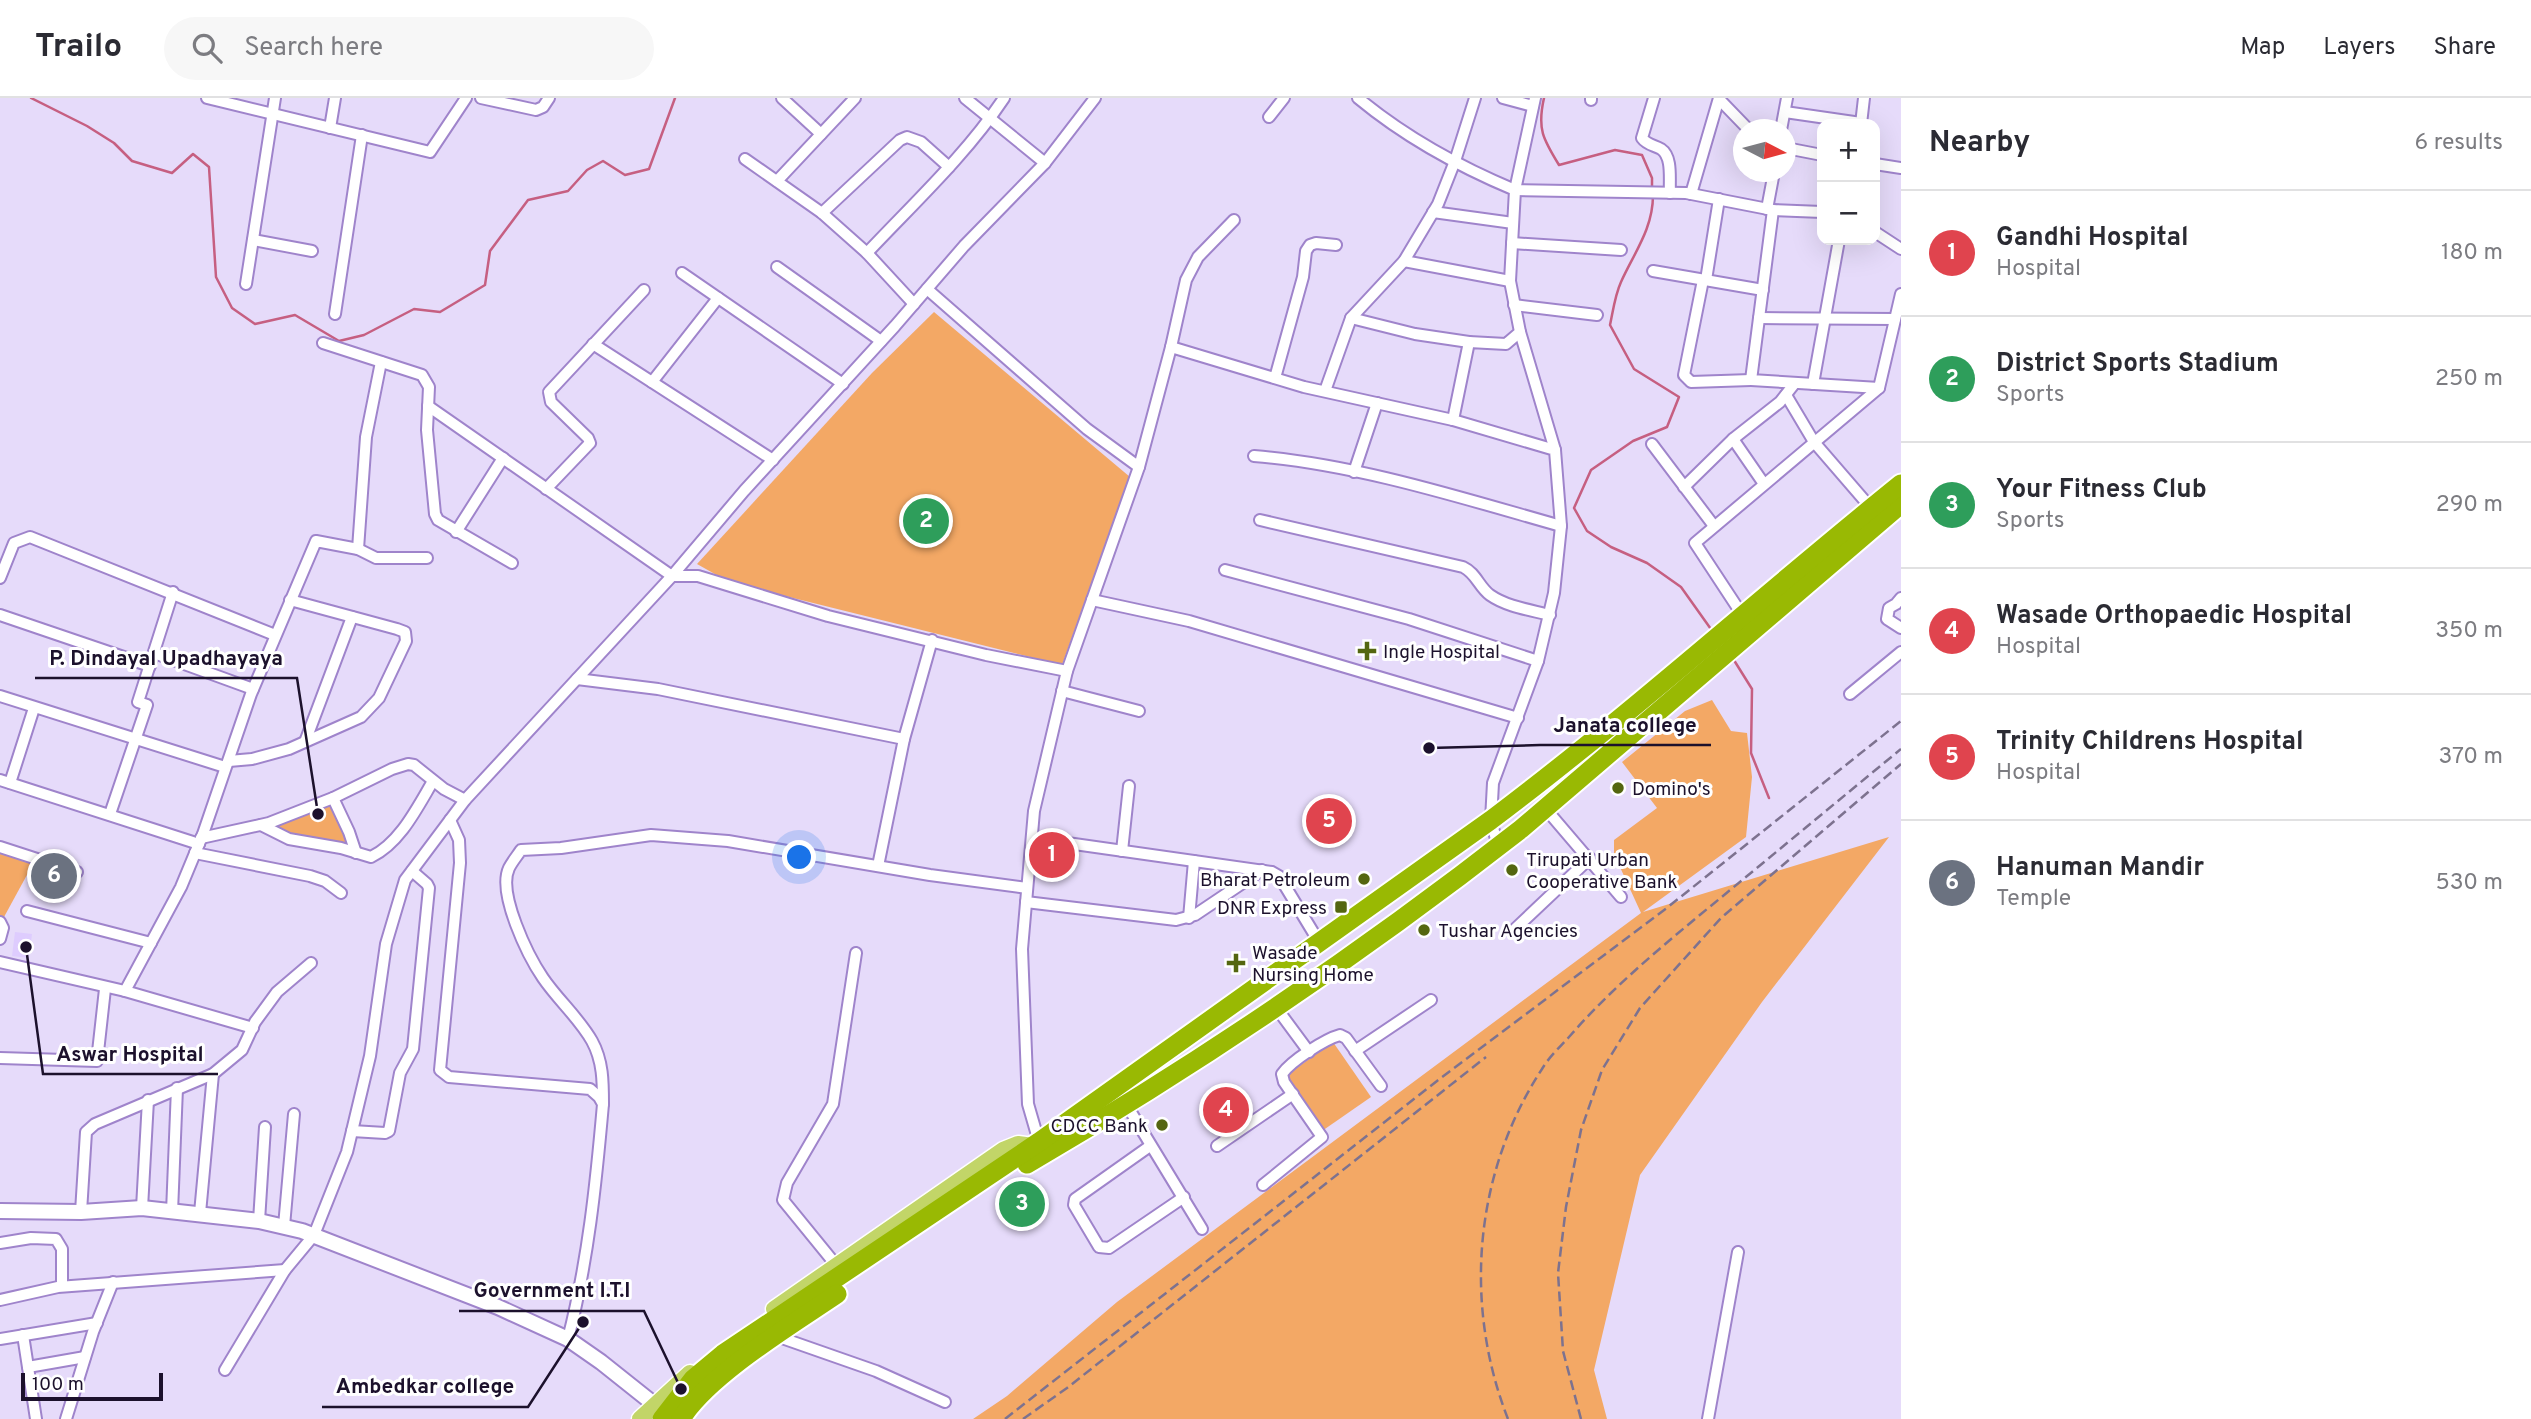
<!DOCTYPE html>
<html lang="en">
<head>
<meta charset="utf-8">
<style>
  body { margin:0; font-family:Overpass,sans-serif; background:#f7f7f7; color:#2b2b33 }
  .controls { position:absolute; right:21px; top:21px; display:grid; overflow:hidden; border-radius:14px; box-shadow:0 7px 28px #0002 }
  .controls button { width:63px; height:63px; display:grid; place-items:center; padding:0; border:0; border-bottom:2px solid #e1e1e2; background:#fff; color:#2b2b33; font:35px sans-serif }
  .compass { position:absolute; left:1733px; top:21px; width:63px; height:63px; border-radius:50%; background:#fff; box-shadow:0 7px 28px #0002; rotate:96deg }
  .scale { position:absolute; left:21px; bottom:18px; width:142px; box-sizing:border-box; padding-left:7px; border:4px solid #1c112c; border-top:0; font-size:19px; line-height:24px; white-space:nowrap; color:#1c112c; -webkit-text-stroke:5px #fff; paint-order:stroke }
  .you { position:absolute; left:800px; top:760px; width:24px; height:24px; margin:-18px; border:5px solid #fff; border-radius:50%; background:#1a73e8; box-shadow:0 0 0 10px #1a73e833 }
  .badge { display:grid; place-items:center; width:46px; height:46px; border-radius:50%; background:#0f766e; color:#fff; font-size:23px; font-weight:700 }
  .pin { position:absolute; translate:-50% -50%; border:4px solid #fff; box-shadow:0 2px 7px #0006 }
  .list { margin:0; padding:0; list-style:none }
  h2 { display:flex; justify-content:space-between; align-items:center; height:91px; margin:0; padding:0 28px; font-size:30px }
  h2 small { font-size:23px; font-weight:400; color:#7c7c81 }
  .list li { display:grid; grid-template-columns:46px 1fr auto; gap:21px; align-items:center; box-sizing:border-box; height:126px; padding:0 28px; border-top:2px solid #e1e1e2 }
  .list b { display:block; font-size:26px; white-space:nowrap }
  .list p { margin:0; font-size:23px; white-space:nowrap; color:#7c7c81 }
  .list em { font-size:23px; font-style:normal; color:#7c7c81 }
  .icon { flex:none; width:38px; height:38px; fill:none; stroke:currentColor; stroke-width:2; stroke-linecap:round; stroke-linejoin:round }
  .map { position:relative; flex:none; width:1901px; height:1321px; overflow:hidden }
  header { display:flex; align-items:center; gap:42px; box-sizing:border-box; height:98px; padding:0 35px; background:#fff; border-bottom:2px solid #e1e1e2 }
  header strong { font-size:33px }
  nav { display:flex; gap:38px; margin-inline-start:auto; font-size:24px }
  .search { width:490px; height:63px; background:#f7f7f7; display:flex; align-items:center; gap:18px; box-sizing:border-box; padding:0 24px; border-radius:38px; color:#7c7c81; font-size:26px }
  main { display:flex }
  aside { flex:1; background:#fff }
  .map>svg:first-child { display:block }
  .built { fill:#deccfe }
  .green { fill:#f3a865 }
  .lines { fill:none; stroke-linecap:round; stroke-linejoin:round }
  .stream { stroke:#c65f81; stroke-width:2.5 }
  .street-casing { stroke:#9f84cb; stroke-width:14 }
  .secondary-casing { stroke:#9f84cb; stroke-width:18 }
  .primary-casing { stroke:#fff; stroke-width:19 }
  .highway-casing { stroke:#fff; stroke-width:23 }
  .street { stroke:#fff; stroke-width:10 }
  .secondary { stroke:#fff; stroke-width:14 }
  .primary { stroke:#c2d568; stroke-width:16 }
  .highway { stroke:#99b903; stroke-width:19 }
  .rail { stroke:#7d728f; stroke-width:2.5; stroke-dasharray:10 5; stroke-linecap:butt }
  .poi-dot { fill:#546610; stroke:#fff; stroke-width:2.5 }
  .labels { text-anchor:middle; stroke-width:6; stroke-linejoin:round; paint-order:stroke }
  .poi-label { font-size:19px; fill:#1c112c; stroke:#fff; text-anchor:start }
  .leader { fill:none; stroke:#1c112c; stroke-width:2.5 }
  .callout-dot { fill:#1c112c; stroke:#fff; stroke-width:2.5 }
  .callout-label { font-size:21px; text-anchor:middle; font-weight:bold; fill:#1c112c; stroke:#fff; stroke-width:6; stroke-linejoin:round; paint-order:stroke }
</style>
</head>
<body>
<header>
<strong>Trailo</strong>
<div class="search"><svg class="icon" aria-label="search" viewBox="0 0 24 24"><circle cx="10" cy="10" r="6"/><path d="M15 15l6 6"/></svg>Search here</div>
<nav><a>Map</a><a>Layers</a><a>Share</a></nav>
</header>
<main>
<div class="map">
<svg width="1901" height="1321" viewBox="0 0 1901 1321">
  <rect width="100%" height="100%" fill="#e6dbfa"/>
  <polygon class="built" points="15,834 32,836 29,860 12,858"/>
  <g class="green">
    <polygon points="934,214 1130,379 1062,567 729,484 697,466 872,275"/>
    <polygon points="1712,602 1731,633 1747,635 1752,679 1746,739 1643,814 1889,739 1762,904 1640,1077 1594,1272 1607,1321 973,1321 1007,1298 1117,1204 1641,815 1614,756 1614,742 1657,710 1622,664 1685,613"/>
    <polygon points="331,703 350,750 288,737 268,728"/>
    <polygon points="0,753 34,764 4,819 0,818"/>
    <polygon points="1333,944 1371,999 1322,1033 1284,979"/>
  </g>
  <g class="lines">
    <g class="stream">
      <polyline points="31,0 87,28 114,45 132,63 172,75 193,56 209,69 216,179 232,210 255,226 295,217 339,243 364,237 414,211 440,214 485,187 490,153 528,102 568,93 587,72 603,63 625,77 649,71 675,0"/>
      <path d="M1544,0c-7,31 -1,41 15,67l56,-15 27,5 10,23v11"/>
      <path d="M1653,97c0,34 -19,58 -32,87 -6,13 -8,29 -11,43l24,44 45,28 -12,30 -34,14 -42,29 -17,38 13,23 24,16 36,16 34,24 32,45"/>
      <polyline points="1732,559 1752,591 1751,655 1769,700"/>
    </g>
    <g class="street-casing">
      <g id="street">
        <polyline points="207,0 430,54 466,0"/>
        <polyline points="481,0 536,12 543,9 549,0"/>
        <polyline points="782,0 821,36"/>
        <polyline points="965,0 1045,65"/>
        <path d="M1358,0c47,39 102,69 157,92l-5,91 10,51 -14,12 -37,-2 -16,78 102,30 6,76 -7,67 -16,68 -45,122 -2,37 7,27"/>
        <polyline points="1503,0 1533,8"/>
        <polyline points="1535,0 1515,92 1686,95 1773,112 1822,114"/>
        <path d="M1654,0l-12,40c5,7 12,7 19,11 12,8 8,31 9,44"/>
        <polyline points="1719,1 1749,32"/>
        <polyline points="1591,2 1591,0"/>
        <polyline points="1785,14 1861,25"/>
        <polyline points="1269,19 1284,0"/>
        <polyline points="1861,26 1864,0"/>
        <polyline points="330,30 335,0"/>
        <polyline points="1781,32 1787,0"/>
        <polyline points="1786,50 1822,57"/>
        <polyline points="745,61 822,115 867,155 914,206"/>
        <polyline points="1875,66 1901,70"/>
        <polyline points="777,83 855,0"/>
        <polyline points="1691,96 1719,0"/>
        <polyline points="1767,111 1774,74"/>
        <polyline points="1773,112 1751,282 1879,290"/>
        <polyline points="1433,114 1513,125"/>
        <polyline points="822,115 900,42 907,39 921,44 949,69"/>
        <polyline points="1875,134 1901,151"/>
        <polyline points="253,142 312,153"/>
        <polyline points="1512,145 1621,152"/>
        <path d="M867,155c47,-50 99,-98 137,-155"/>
        <polyline points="1404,163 1510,183"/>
        <polyline points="777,169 881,243"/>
        <polyline points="1653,173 1763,192"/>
        <polyline points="682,175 843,286"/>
        <polyline points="1703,182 1684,277 1691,284 1751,282"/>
        <polyline points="1706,182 1719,101"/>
        <polyline points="246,186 275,0"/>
        <polyline points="927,191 1087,331 1139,369 1067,573 1034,713 1022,851 1028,1006 1039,1044"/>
        <polyline points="1514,207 1597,217"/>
        <polyline points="335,216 362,37"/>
        <polyline points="1351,220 1415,236 1469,244"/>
        <polyline points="1759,220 1895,221"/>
        <polyline points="1520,234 1555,352"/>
        <polyline points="323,245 422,277 429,289 427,332 435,416 438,422 512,465"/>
        <polyline points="593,246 773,362"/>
        <polyline points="1171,249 1304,289 1453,322"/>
        <polyline points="1275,280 1303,179 1306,153 1310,147 1316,145 1336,147"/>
        <polyline points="652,284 718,200"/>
        <polyline points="1813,286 1839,142"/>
        <polyline points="1325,293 1351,220 1404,163 1438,106 1455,63 1475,0"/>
        <polyline points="1786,297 1814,344 1871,410"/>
        <polyline points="428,308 672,478 698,478 828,518 986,557 1067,573"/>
        <polyline points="1733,341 1764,386"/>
        <polyline points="1652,346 1714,428"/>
        <path d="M1254,358c102,8 208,42 307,70"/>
        <polyline points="1139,369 1171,249 1186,182 1198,159 1234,122"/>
        <polyline points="1354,374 1377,305"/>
        <polyline points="1684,389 1733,341 1780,304 1795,285"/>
        <polyline points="546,391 590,345 588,340 551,304 549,294 644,192"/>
        <path d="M1260,422l203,47c13,6 16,20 27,28 17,12 41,15 60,20"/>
        <polyline points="456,434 503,360"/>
        <polyline points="358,451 366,339 381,264"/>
        <polyline points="1225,472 1409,521 1538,563"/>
        <polyline points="0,480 14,445 30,439 275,537"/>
        <polyline points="1901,500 1896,506 1889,510 1887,521 1901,530"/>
        <polyline points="1092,502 1189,523 1518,620"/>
        <polyline points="0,517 150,568"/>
        <polyline points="1743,518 1695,445 1879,290 1901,196"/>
        <polyline points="154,555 253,591"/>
        <polyline points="577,581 658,591 904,641"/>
        <polyline points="1062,593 1139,613"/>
        <polyline points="1850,596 1901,554"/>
        <polyline points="0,598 225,669"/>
        <polyline points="305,644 352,519"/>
        <polyline points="229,663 252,661 289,651 361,619 379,600 406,543 405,534 397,531 290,502"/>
        <polyline points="0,682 199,746"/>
        <polyline points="10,685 34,610"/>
        <polyline points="333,700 349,734 356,755"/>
        <polyline points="1545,710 1621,799"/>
        <polyline points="110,716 147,607 138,604 173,494"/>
        <path d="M450,722l9,20 1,23 -20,207 9,7 141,12 9,8 4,7c-7,80 -15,157 -35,235"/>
        <path d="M261,727l28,14 52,9 30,9c29,-14 46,-49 62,-76"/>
        <polyline points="201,740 269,725 333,700 392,671 408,666 414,667 444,691 465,702"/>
        <polyline points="1032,740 1272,774 1279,778 1319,844"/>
        <polyline points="0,749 77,774"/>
        <polyline points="1122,753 1129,688"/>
        <polyline points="195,755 310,778 325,783 341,795"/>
        <polyline points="878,768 904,641 932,542"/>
        <polyline points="1026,804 1176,822 1195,817 1262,772"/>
        <polyline points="27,813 151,845"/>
        <polyline points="1189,820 1194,763"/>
        <polyline points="0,824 3,830 0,841"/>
        <polyline points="1515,831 1590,760"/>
        <polyline points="0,864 125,893 181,789 203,736 251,596 316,443 358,451 376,460 427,460"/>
        <polyline points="125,893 253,930"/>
        <polyline points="1275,908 1309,954"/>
        <polyline points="1355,953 1431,902"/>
        <polyline points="0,960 97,963 105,891"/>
        <path d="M603,1006c0,-22 0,-43 -11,-63 -13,-23 -34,-41 -49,-63 -15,-22 -46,-85 -34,-110 3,-6 8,-12 12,-18l40,-2 90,-13 77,6 202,34 97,13"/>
        <polyline points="1126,1006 1202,1131"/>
        <polyline points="352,1033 385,1035 389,1033 400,975 413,951 429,790 427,786 412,773"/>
        <polyline points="1150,1048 1075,1101 1074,1107 1099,1149 1109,1150 1184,1099"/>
        <polyline points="1217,1048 1293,996"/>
        <path d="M1263,1087l59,-48 -38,-55 -2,-8c9,-13 43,-35 58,-39l6,3 35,48"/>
        <polyline points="142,1110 148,1002"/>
        <polyline points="81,1114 86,1034 95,1026 213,976 242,952 255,924 277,894 311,865"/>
        <polyline points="172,1114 177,990"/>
        <polyline points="200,1115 213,976"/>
        <polyline points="259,1123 265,1029"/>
        <polyline points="284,1128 294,1016"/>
        <polyline points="0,1145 31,1140 56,1141 62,1151 62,1188"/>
        <polyline points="836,1167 783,1102 787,1085 833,1006 856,855"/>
        <polyline points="0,1202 58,1189 285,1172"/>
        <polyline points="23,1237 36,1321"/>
        <polyline points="776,1238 876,1273 945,1304"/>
        <polyline points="0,1241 97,1225"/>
        <polyline points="28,1269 85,1259"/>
        <polyline points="225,1272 285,1172 314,1137 347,1054 370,958 386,846 405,782 465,702 672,478 744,393 895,228 964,148 1045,65 1095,0"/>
        <polyline points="66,1321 93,1234 113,1184"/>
        <polyline points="1708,1321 1738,1154"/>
      </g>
    </g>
    <g class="secondary-casing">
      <polyline id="secondary" points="0,1113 81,1114 142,1110 259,1123 302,1133 498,1209 568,1241 601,1264 655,1307"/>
    </g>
    <g class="primary-casing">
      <g id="primary">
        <polyline points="774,1211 1003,1052 1018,1046 1033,1048"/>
        <polyline points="640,1321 690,1275"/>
      </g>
    </g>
    <g class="highway-casing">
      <g id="highway">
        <path d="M1027,1066c171,-100 338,-213 494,-335l380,-325"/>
        <path d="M662,1321l31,-40 30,-25 316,-212 452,-322c141,-106 272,-225 410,-336"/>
        <path d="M681,1321c27,-44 112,-95 156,-125"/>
      </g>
    </g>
    <use href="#street" class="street"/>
    <use href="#secondary" class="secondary"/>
    <use href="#primary" class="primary"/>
    <use href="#highway" class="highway"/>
    <g class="rail">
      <polyline points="1005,1321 1437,983 1668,809 1901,623"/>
      <polyline points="1023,1321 1067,1290 1486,959"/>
      <path d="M1508,1321c-45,-115 -34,-246 34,-350 7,-12 18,-22 27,-32 40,-46 85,-84 132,-123 67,-55 133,-110 200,-165"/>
      <polyline points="1581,1321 1563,1253 1558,1175 1566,1109 1581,1032 1602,972 1640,910 1721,820 1901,666"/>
    </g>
  </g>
  <g class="poi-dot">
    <path d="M1363.5 542.5h7v7h7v7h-7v7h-7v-7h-7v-7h7z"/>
    <circle cx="1618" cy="690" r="7"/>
    <circle cx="1512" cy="772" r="7"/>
    <circle cx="1364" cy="781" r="7"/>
    <rect x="1334" y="802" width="14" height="14" rx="3.5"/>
    <circle cx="1424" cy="832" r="7"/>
    <path d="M1232.5 854.5h7v7h7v7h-7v7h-7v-7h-7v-7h7z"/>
    <circle cx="1162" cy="1027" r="7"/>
  </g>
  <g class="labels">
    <g class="poi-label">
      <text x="1383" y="560">Ingle Hospital</text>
      <text x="1632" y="697">Domino's</text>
      <text x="1526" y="768">Tirupati Urban<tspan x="1526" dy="22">Cooperative Bank</tspan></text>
      <text x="1350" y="788" text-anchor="end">Bharat Petroleum</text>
      <text x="1327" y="816" text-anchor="end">DNR Express</text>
      <text x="1438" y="839">Tushar Agencies</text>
      <text x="1252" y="861">Wasade<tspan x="1252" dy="22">Nursing Home</tspan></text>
      <text x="1148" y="1034" text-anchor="end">CDCC Bank</text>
    </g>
  </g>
  <path class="leader" d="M318 716L297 580H35M1429 650L1540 647H1711M26 849L43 976H218M681 1291L644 1213H459M583 1224L528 1309H322"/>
  <g class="callout-dot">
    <circle cx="318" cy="716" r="7"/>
    <circle cx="1429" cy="650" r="7"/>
    <circle cx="26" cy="849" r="7"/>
    <circle cx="681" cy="1291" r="7"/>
    <circle cx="583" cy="1224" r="7"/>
  </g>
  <g class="callout-label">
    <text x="166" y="567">P. Dindayal Upadhayaya</text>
    <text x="1625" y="634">Janata college</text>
    <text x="130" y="963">Aswar Hospital</text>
    <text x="552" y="1199">Government I.T.I</text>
    <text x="425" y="1295">Ambedkar college</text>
  </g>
</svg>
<div class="controls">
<button>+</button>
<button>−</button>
</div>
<svg class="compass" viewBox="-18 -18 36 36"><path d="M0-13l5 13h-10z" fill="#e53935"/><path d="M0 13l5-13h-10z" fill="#7c7c81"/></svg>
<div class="scale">100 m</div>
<div class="you"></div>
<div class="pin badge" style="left:1052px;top:757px;background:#e0444e">1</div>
<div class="pin badge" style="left:926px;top:423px;background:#2e9e5b">2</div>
<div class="pin badge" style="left:1022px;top:1106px;background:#2e9e5b">3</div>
<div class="pin badge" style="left:1226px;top:1012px;background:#e0444e">4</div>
<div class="pin badge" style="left:1329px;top:723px;background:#e0444e">5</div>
<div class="pin badge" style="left:54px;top:778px;background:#6b7280">6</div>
</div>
<aside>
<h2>Nearby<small>6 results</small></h2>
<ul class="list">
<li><span class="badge" style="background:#e0444e">1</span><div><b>Gandhi Hospital</b><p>Hospital</p></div><em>180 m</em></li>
<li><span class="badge" style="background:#2e9e5b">2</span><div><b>District Sports Stadium</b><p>Sports</p></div><em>250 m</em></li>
<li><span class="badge" style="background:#2e9e5b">3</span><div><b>Your Fitness Club</b><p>Sports</p></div><em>290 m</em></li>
<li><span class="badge" style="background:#e0444e">4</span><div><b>Wasade Orthopaedic Hospital</b><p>Hospital</p></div><em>350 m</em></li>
<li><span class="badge" style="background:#e0444e">5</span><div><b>Trinity Childrens Hospital</b><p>Hospital</p></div><em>370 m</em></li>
<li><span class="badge" style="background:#6b7280">6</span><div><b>Hanuman Mandir</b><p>Temple</p></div><em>530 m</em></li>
</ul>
</aside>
</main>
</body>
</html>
